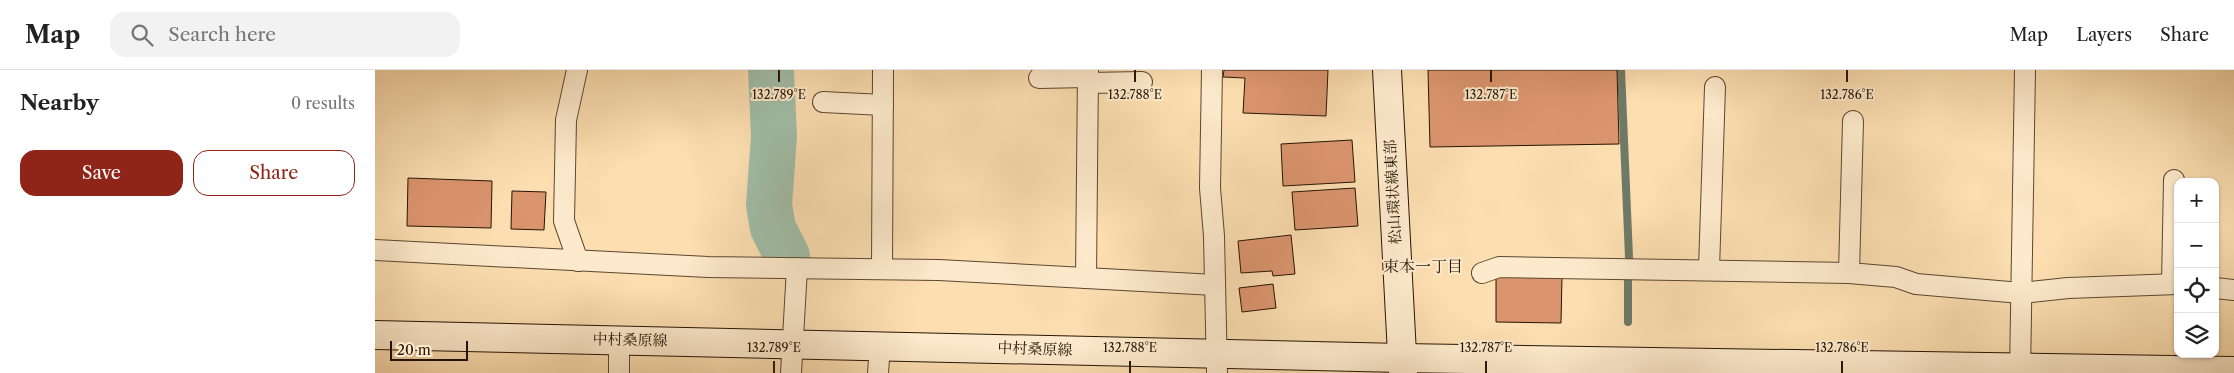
<!DOCTYPE html>
<html lang="en">
<head>
<meta charset="utf-8">
<style>
  body { margin:0; font-family:"Libre Caslon Text","Noto Serif JP",serif; background:#f2f2f2; color:#222 }
  .controls { position:absolute; right:15px; bottom:15px; display:grid; overflow:hidden; border-radius:10px; box-shadow:0 1px 4px #0004 }
  .controls button { width:45px; height:45px; display:grid; place-items:center; padding:0; border:0; border-bottom:1px solid #e0e0e0; background:#fff; color:#222; font:25px sans-serif }
  .scale { position:absolute; left:15px; bottom:12px; width:78px; box-sizing:border-box; padding-left:5px; border:2px solid #261504; border-top:0; font-size:14px; line-height:18px; white-space:nowrap; color:#261504; -webkit-text-stroke:4px #fdeacc; paint-order:stroke }
  .list { margin:0; padding:0; list-style:none }
  h2 { display:flex; justify-content:space-between; align-items:center; height:65px; margin:0; padding:0 20px; font-size:21px }
  h2 small { font-size:16px; font-weight:400; color:#767676 }
  .actions { display:flex; gap:10px; padding:15px 20px }
  .actions a { flex:1; padding:11px 0; border:1px solid #8f2418; border-radius:15px; text-align:center; font-size:18px; color:#8f2418 }
  .actions .main { background:#8f2418; color:#fff }
  .icon { flex:none; width:28px; height:28px; fill:none; stroke:currentColor; stroke-width:2; stroke-linecap:round; stroke-linejoin:round }
  .map { position:relative; flex:none; width:1859px; height:303px; overflow:hidden }
  header { display:flex; align-items:center; gap:30px; box-sizing:border-box; height:70px; padding:0 25px; background:#fff; border-bottom:1px solid #e0e0e0 }
  header strong { font-size:24px }
  nav { display:flex; gap:28px; margin-inline-start:auto; font-size:18px }
  .search { width:350px; height:45px; background:#f2f2f2; display:flex; align-items:center; gap:12px; box-sizing:border-box; padding:0 18px; border-radius:15px; color:#767676; font-size:19px }
  main { display:flex }
  aside { flex:1; background:#fff }
  .map>svg:first-child { display:block }
  .lines { fill:none; stroke-linecap:round; stroke-linejoin:round }
  .stream { stroke:#6f7a66; stroke-width:8 }
  .river { stroke:#a0bda7; stroke-width:46 }
  .building { fill:#db956e; stroke:#261504 }
  .street-casing { stroke:#5c472f; stroke-width:22 }
  .secondary-casing { stroke:#261504; stroke-width:30 }
  .street { stroke:#fdeacc; stroke-width:20 }
  .secondary { stroke:#fdeacc; stroke-width:28 }
  .ticks { fill:none; stroke:#261504; stroke-width:2 }
  .labels { text-anchor:middle; stroke-width:4; stroke-linejoin:round; paint-order:stroke }
  .street-label { font-size:15px; fill:#261504; stroke:#fdeacc }
  .neighbourhood-label { font-size:16px; fill:#261504; stroke:#fdeacc }
  .ticks-label { font-size:12px; text-anchor:middle; fill:#261504; stroke:#fdeacc; stroke-width:4; stroke-linejoin:round; paint-order:stroke }
</style>
</head>
<body>
<header>
<strong>Map</strong>
<div class="search"><svg class="icon" aria-label="search" viewBox="0 0 24 24"><circle cx="10" cy="10" r="6"/><path d="M15 15l6 6"/></svg>Search here</div>
<nav><a>Map</a><a>Layers</a><a>Share</a></nav>
</header>
<main>
<aside>
<h2>Nearby<small>0 results</small></h2>
<ul class="list">
</ul>
<div class="actions"><a class="main">Save</a><a>Share</a></div>
</aside>
<div class="map">
<svg width="1859" height="303" viewBox="0 0 1859 303">
  <rect width="100%" height="100%" fill="#fcdeb1"/>
  <filter id="stains"><feTurbulence type="fractalNoise" baseFrequency=".004" numOctaves="4"/><feColorMatrix values="0 0 0 0 .2 0 0 0 0 .09 0 0 0 0 .02 0 0 0 .5 -.17"/></filter>
  <radialGradient id="worn" r=".72"><stop offset=".6" stop-color="#630" stop-opacity="0"/><stop offset="1" stop-color="#630" stop-opacity=".3"/></radialGradient>
  <g class="lines">
    <g class="stream">
      <polyline points="1246,0 1254,187"/>
      <polyline points="1253,252 1253,210"/>
    </g>
    <polyline class="river" points="396,0 399,66 394,135 398,158 412,186"/>
  </g>
  <g class="building">
    <polygon points="849,0 953,0 951,46 868,43 870,8 848,7"/>
    <polygon points="1053,0 1242,0 1244,74 1055,77"/>
    <polygon points="977,70 980,112 908,116 906,74"/>
    <polygon points="33,108 117,111 116,158 32,156"/>
    <polygon points="980,118 983,156 920,160 917,122"/>
    <polygon points="137,121 171,122 169,160 136,159"/>
    <polygon points="916,165 920,204 898,206 897,201 866,203 863,171"/>
    <polygon points="1121,206 1187,207 1186,253 1121,252"/>
    <polygon points="898,214 901,238 867,242 864,218"/>
  </g>
  <g class="lines">
    <g class="street-casing">
      <g id="street">
        <polyline points="202,0 191,50 189,151 203,191"/>
        <polyline points="837,0 835,118 839,166 842,303"/>
        <polyline points="664,8 713,7"/>
        <polyline points="713,13 767,12"/>
        <polyline points="448,32 508,35"/>
        <polyline points="0,180 333,197 564,200 840,215"/>
        <polyline points="507,198 508,0"/>
        <polyline points="1334,199 1340,17"/>
        <polyline points="1107,203 1124,197 1474,203 1521,207 1541,214 1646,223 1693,218 1803,214"/>
        <polyline points="1474,203 1478,51"/>
        <polyline points="711,208 713,0"/>
        <polyline points="1797,214 1799,110"/>
        <polyline points="1840,218 1859,220"/>
        <polyline points="244,303 244,270"/>
        <polyline points="416,303 422,198"/>
        <polyline points="503,303 505,275"/>
        <polyline points="1645,303 1650,0"/>
      </g>
    </g>
    <g class="secondary-casing">
      <g id="secondary">
        <polyline points="1012,0 1028,303"/>
        <polyline points="0,265 1027,288 1859,301"/>
      </g>
    </g>
    <use href="#street" class="street"/>
    <use href="#secondary" class="secondary"/>
  </g>
  <path class="ticks" d="M404,12v-12M760,12v-12M1116,12v-12M1472,12v-12M399,303v-12M755,303v-12M1111,303v-12M1467,303v-12"/>
  <g class="labels">
    <g class="street-label">
      <text transform="translate(1018 122) rotate(-93)" y="5">松山環状線東部</text>
      <text transform="translate(255 270) rotate(1)" y="5">中村桑原線</text>
      <text transform="translate(660 279) rotate(2)" y="5">中村桑原線</text>
    </g>
    <g class="neighbourhood-label">
      <text x="1048" y="202">束本一丁目</text>
    </g>
  </g>
  <g class="ticks-label">
    <text x="404" y="29">132.789°E</text>
    <text x="760" y="29">132.788°E</text>
    <text x="1116" y="29">132.787°E</text>
    <text x="1472" y="29">132.786°E</text>
    <text x="399" y="282">132.789°E</text>
    <text x="755" y="282">132.788°E</text>
    <text x="1111" y="282">132.787°E</text>
    <text x="1467" y="282">132.786°E</text>
  </g>
  <rect width="100%" height="100%" filter="url(#stains)"/>
  <rect width="100%" height="100%" fill="url(#worn)"/>
</svg>
<div class="controls">
<button>+</button>
<button>−</button>
<button><svg class="icon" aria-label="locate" viewBox="0 0 24 24"><circle cx="12" cy="12" r="6"/><path d="M12 2v4M12 18v4M2 12h4M18 12h4"/></svg></button>
<button><svg class="icon" aria-label="layers" viewBox="0 0 24 24"><path d="M12 4l9 5-9 5-9-5zM3 14l9 5 9-5"/></svg></button>
</div>
<div class="scale">20 m</div>
</div>
</main>
</body>
</html>
